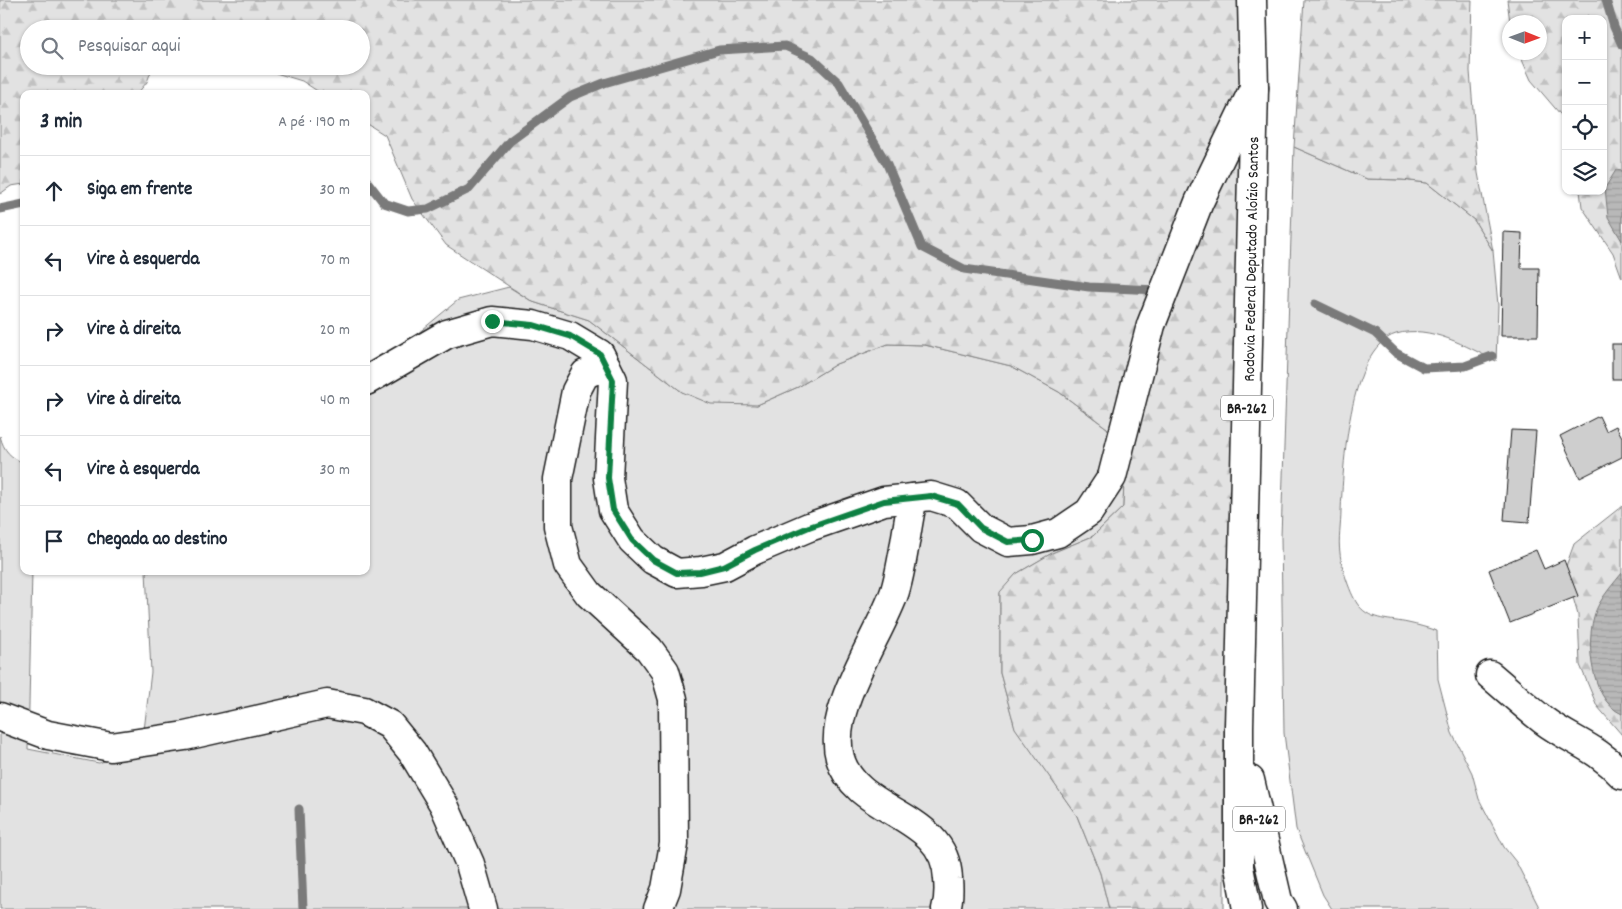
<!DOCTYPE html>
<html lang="pt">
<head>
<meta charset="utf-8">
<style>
  body { margin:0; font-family:Dekko,sans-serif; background:#f6f6f7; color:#1f2937 }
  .controls { position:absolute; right:15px; top:15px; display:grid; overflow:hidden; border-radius:10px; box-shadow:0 1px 4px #0004 }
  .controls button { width:45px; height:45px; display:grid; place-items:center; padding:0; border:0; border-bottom:1px solid #e0e1e3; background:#fff; color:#1f2937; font:25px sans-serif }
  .compass { position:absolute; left:1502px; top:15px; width:45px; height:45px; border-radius:50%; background:#fff; box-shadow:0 1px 4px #0004; rotate:91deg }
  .stop { position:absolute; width:15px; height:15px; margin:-11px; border:4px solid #0b8043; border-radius:50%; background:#fff }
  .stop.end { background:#0b8043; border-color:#fff; box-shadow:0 1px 5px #0008 }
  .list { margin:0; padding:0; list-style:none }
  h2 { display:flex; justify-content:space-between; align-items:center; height:65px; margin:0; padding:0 20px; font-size:21px }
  h2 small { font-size:16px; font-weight:400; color:#747a83 }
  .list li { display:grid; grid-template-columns:32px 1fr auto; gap:15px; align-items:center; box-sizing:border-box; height:70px; padding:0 20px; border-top:1px solid #e0e1e3 }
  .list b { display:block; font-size:19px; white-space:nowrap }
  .list em { font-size:16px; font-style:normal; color:#747a83 }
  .icon { flex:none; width:28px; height:28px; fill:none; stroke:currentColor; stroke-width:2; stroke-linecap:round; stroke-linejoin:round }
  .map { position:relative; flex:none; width:1622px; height:909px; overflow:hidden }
  .search { position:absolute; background:#fff; box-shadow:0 1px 4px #0004; left:20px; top:20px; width:350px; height:55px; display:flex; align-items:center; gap:12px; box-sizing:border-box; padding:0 18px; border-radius:28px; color:#747a83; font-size:19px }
  .panel { position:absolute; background:#fff; box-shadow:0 1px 4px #0004; left:20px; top:90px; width:350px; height:485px; border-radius:10px }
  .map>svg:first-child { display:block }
  .grass { fill:#e2e2e2; stroke:#7f7f7f }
  .forest { fill:url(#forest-firs); stroke:#7f7f7f }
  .water { fill:url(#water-rules); stroke:#7a7a7a }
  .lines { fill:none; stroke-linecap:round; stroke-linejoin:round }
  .stream { stroke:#7a7a7a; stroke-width:9 }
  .building { fill:#cecece; stroke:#1c1c1c }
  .minor-casing { stroke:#1c1c1c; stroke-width:31 }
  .trunk-casing { stroke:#1c1c1c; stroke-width:31 }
  .minor { stroke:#fff; stroke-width:28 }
  .trunk { stroke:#fff; stroke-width:28 }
  .route { stroke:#0b8043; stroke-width:6 }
  .labels { text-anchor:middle; stroke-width:4.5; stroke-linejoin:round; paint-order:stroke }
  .shield { fill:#fff; stroke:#606060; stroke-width:1 }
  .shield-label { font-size:15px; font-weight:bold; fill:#1c1c1c }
  .street-label { font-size:16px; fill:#1c1c1c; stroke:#fff }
</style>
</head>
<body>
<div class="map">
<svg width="1622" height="909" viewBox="0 0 1622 909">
  <defs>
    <pattern id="forest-firs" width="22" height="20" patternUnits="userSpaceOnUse" patternTransform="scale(1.25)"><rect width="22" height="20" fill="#e2e2e2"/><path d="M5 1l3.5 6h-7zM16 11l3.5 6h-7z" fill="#c1c1c1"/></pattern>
    <pattern id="water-rules" width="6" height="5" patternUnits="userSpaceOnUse" patternTransform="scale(1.25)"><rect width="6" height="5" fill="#b8b8b8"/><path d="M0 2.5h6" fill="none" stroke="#9e9e9e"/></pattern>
  </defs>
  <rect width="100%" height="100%" fill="#fff"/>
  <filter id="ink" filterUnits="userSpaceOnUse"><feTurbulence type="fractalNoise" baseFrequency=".02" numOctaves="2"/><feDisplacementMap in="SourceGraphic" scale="10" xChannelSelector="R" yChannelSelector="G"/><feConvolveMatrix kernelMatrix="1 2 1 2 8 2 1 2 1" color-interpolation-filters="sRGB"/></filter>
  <g filter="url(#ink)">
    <g class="grass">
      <path d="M1294,147l73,32 35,1 25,3 47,37 19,31 5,54 -2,56c-29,-14 -66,-37 -100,-27 -48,14 -53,136 -55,177 0,14 -3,29 -1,42 1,13 11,44 19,53 12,15 32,13 49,17 10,2 20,5 29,8l1,48 14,54 20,40 7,26 25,48 12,15 24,47h-208l-9,-14 -27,-66 -12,-96 -3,-196z"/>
      <path d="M509,287l24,15 56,18 93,72 75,13 41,-18 38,-23 52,-20 37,1 86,21 48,26 48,36 18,28 -2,51 -30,29 -41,17 -36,21 -16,19v80l15,54 62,89 23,57 9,36h-1109v-473c4,15 10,21 24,27v108h8l-4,178 71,14 43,-16 9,-75 -5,-101h220v-204l39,-23 53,-44z"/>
    </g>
    <g class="forest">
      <polygon points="0,0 1252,0 1224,731 1224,909 1109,909 1100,873 1077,816 1015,728 1000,673 1000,592 1016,574 1052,553 1093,536 1123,507 1125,455 1107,428 1059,392 1011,366 925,345 888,344 836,364 798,387 757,405 711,404 682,392 589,320 533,302 446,245 412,199 385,135 366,123 366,94 322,94 302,81 253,66 361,66 361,29 29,29 29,66 153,66 147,82 137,94 24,94 24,184 11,186 0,194"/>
      <polygon points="1304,0 1472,0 1470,71 1478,173 1493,251 1474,220 1427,183 1402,180 1367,179 1294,147"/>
      <polygon points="1507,0 1622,0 1622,278 1613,253 1582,207 1580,191 1603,191 1603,19 1566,19 1566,121 1531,80 1519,53 1540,52 1540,22 1510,22"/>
      <polygon points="1622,506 1622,735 1597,706 1580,665 1578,615 1565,569 1574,544"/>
    </g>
    <g class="water">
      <polygon points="1616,170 1622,171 1622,241 1608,217 1605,188"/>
      <path d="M1622,573v141c-33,-14 -39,-82 -23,-110 6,-11 15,-21 23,-31z"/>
    </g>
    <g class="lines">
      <g class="stream">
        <polyline points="1606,0 1614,27 1622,45"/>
        <polyline points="366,180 384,203 408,211 428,209 469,189 510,141 570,97 604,83 719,50 785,46 812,58 839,83 887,164 922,247 964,269 1089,287 1158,290"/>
        <polyline points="0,209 24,204"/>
        <polyline points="1315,304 1375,333 1396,353 1424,368 1465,366 1492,356"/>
        <polyline points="299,809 303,909"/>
      </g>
    </g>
    <g class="building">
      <polygon points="1503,232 1522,233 1521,268 1539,268 1538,336 1501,336"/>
      <rect x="1612" y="344" width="10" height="35"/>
      <polygon points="1599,416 1606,431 1616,426 1622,437 1622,457 1580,478 1560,436"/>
      <polygon points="1511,430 1536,431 1529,522 1504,520"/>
      <polygon points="1536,550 1544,569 1564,560 1578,596 1510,623 1489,570"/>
    </g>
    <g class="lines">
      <g class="minor-casing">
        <g id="minor">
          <polyline points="606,366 585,374 576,391 558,479 558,526 568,565 589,594 649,649 665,671 673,699 674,844 666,889 658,909"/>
          <polyline points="366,381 447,334 492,321 533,325 570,336 600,354 613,380 608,478 613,510 632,540 653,560 677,573 701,571 725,566 755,550 809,527 884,501 913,498 931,496 957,504 981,528 1008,542 1032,540 1058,533 1089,512 1112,477 1151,325 1199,202 1254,88"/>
          <path d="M913,498c-7,31 -9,62 -18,93 -15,45 -69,118 -55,167 16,57 106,54 108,121 1,11 1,20 -2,30"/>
          <path d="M1490,675c18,15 35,31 53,45 28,21 54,27 79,55"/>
          <polyline points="0,717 48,735 111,747 185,736 327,704 364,711 390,725 412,752 444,805 470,864 483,909"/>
        </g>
      </g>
      <g class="trunk-casing">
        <g id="trunk">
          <polyline points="1250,780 1278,901 1283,909"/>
          <polyline points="1247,909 1239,867 1239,727 1254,88 1252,0"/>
        </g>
      </g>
      <use href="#minor" class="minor"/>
      <use href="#trunk" class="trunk"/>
    </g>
  </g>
  <g class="lines" filter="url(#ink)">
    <polyline class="route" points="492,321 533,325 570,336 600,354 613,380 608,478 613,510 632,540 653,560 677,573 700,572 724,566 755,550 809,527 884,501 931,496 958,504 981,528 1008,542 1032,540"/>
  </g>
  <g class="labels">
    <g class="shield">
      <rect x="1221" y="395.5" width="52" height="25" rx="4"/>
      <rect x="1233" y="806.5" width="52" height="25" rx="4"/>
    </g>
    <g class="shield-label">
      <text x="1247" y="413">BR-262</text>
      <text x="1259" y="824">BR-262</text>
    </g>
    <g class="street-label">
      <text transform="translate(1250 259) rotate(-89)" y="6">Rodovia Federal Deputado Aloízio Santos</text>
    </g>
  </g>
</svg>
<div class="controls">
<button>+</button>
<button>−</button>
<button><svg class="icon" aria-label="locate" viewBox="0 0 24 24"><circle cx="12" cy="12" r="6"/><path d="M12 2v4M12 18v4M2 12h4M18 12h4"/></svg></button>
<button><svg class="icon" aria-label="layers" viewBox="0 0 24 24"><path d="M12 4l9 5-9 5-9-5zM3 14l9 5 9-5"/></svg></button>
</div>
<svg class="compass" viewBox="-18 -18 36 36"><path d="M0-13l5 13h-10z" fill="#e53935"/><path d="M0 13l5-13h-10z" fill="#747a83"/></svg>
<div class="stop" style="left:1032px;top:540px"></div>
<div class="stop end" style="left:492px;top:321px"></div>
<div class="search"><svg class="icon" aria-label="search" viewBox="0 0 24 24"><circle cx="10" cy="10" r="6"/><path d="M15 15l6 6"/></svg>Pesquisar aqui</div>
<section class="panel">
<h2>3 min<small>A pé · 190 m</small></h2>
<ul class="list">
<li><svg class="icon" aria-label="ahead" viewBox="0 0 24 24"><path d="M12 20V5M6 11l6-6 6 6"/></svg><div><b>Siga em frente</b></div><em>30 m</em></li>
<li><svg class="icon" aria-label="left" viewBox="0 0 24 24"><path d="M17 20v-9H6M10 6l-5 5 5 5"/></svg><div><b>Vire à esquerda</b></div><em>70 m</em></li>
<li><svg class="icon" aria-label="right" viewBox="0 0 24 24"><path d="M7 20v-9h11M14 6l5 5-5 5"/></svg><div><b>Vire à direita</b></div><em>20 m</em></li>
<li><svg class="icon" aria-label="right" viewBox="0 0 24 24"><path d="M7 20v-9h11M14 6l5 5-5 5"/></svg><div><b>Vire à direita</b></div><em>40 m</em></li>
<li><svg class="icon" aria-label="left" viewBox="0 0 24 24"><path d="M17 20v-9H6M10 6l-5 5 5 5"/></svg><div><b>Vire à esquerda</b></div><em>30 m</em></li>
<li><svg class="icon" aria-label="arrive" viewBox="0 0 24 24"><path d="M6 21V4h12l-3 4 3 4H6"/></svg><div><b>Chegada ao destino</b></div></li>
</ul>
</section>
</div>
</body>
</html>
